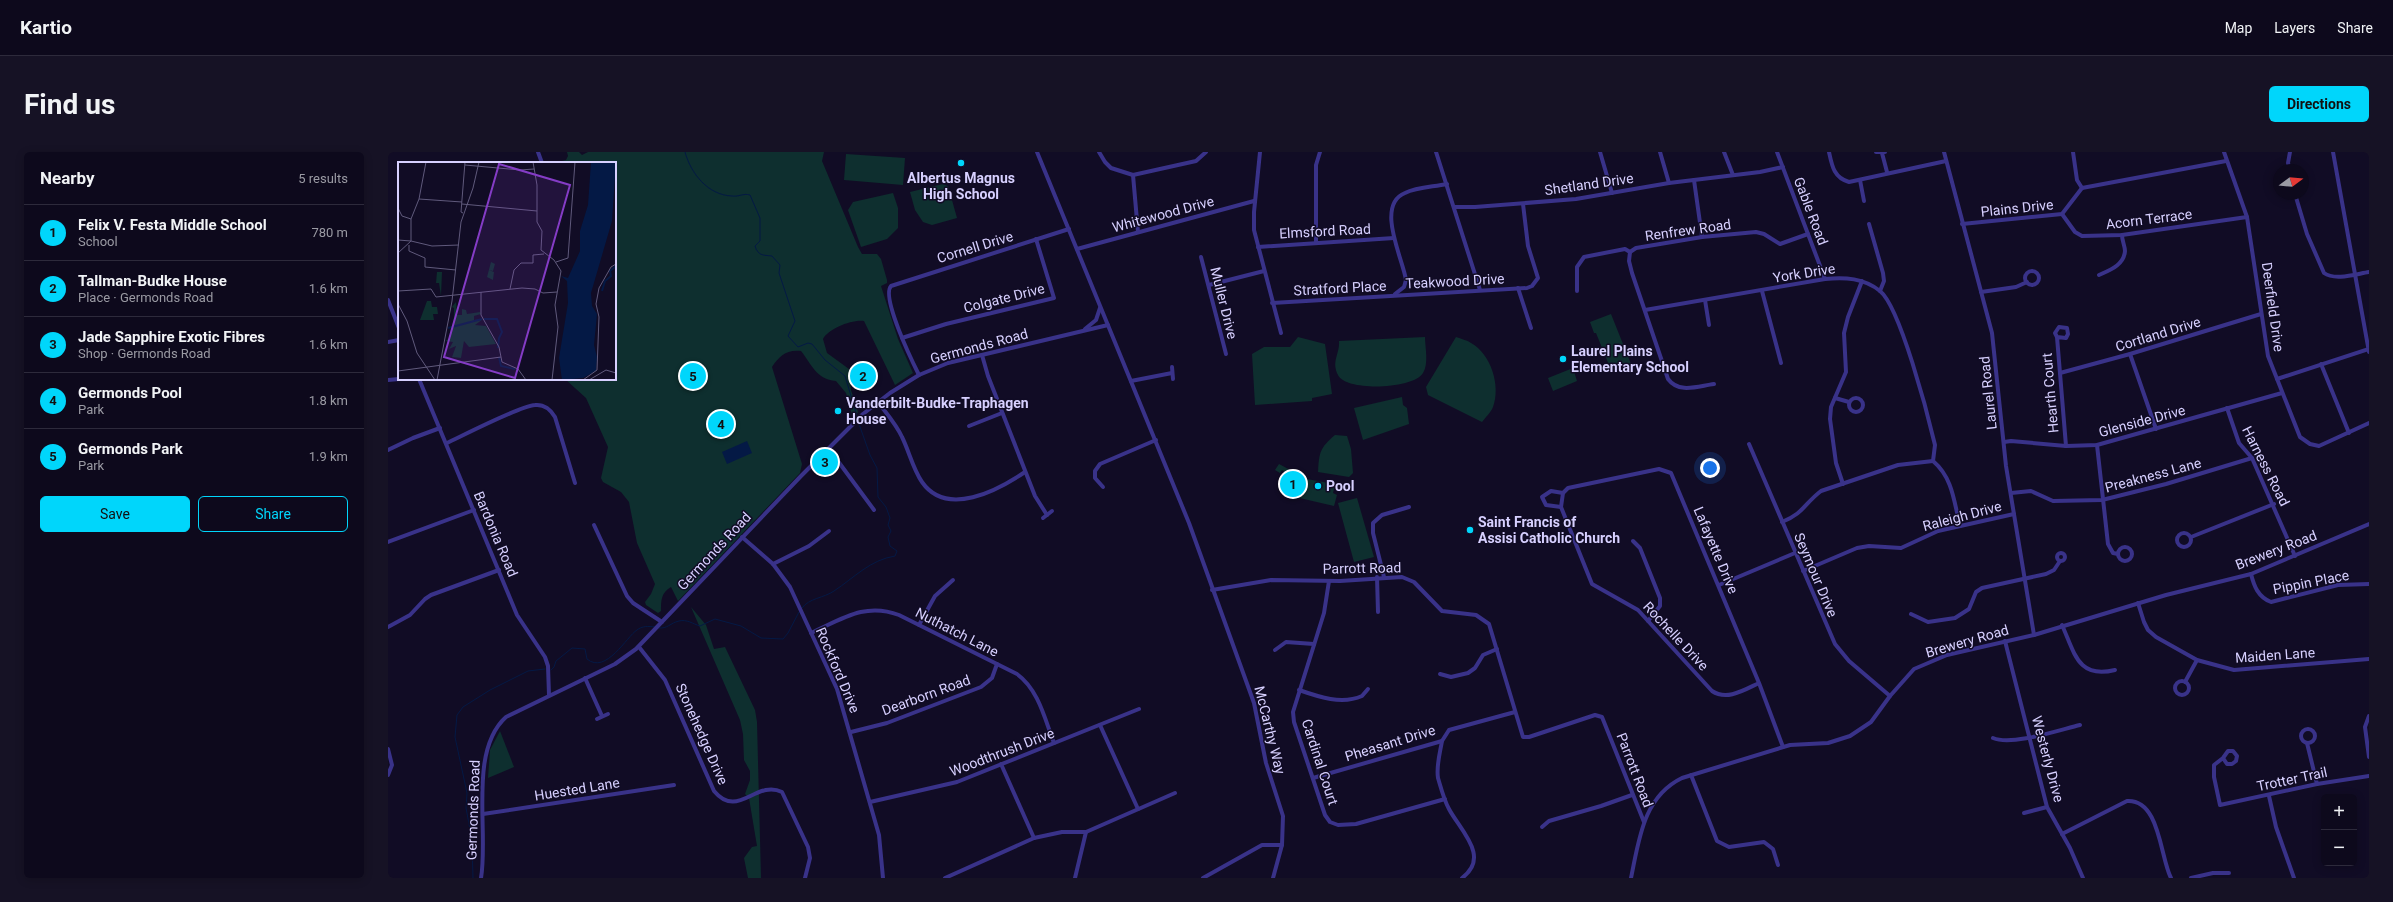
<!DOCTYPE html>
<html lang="en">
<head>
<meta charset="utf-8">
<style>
  body { margin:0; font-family:Roboto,sans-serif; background:#161225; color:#f1f3f6 }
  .controls { position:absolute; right:12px; bottom:12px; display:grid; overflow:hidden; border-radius:6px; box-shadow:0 2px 10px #0003 }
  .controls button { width:36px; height:36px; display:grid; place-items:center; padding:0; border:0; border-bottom:1px solid #2d2a3b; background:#0d091c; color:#f1f3f6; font:20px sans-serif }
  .compass { position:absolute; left:1885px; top:12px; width:36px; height:36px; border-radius:50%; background:#0d091c; box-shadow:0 2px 10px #0003; rotate:74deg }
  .you { position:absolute; left:1322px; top:316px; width:14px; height:14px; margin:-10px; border:3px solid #fff; border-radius:50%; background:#1a73e8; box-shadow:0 0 0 6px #1a73e833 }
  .badge { display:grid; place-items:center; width:26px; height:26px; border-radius:50%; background:#00d6fb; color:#111; font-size:13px; font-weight:700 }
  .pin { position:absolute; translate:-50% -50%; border:2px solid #fff; box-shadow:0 1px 4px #0006 }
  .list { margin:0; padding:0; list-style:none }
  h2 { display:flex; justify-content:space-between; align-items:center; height:52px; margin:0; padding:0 16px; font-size:17px }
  h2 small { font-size:13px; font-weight:400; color:#9a9aa3 }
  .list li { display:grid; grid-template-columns:26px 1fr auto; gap:12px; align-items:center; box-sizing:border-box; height:56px; padding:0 16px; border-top:1px solid #2d2a3b }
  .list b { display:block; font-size:15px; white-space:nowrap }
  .list p { margin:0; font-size:13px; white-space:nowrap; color:#9a9aa3 }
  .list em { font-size:13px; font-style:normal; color:#9a9aa3 }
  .actions { display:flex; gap:8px; padding:12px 16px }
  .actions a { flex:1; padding:9px 0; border:1px solid #00d6fb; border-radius:6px; text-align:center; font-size:14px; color:#00d6fb }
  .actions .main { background:#00d6fb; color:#111 }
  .map { position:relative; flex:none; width:1981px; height:726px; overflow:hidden; border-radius:6px }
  header { display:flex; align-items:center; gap:24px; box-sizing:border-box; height:56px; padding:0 20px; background:#0d091c; border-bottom:1px solid #2d2a3b }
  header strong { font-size:19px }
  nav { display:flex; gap:22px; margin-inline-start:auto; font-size:14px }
  .intro { display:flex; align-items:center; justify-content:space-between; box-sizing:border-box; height:96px; padding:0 24px }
  h1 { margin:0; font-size:28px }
  .button { padding:10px 18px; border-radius:6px; background:#00d6fb; color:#111; font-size:14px; font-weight:700 }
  main { display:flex; gap:24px; padding:0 24px }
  aside { flex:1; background:#0d091c; border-radius:6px; box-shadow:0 2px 10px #0003 }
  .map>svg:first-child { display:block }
  .green { fill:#0e2f2f }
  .water { fill:#041945 }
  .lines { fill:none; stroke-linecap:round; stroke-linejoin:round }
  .stream { stroke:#041945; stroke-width:1 }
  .minor { stroke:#393289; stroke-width:4 }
  .poi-dot { fill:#00d6fb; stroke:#110c25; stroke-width:1.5 }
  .labels { text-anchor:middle; stroke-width:3; stroke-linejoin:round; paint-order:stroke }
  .poi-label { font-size:14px; font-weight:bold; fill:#d7d0ff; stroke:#110c25; text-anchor:start }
  .street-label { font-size:14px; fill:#d7d0ff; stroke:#110c25 }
  .inset-river { fill:none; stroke:#041945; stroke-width:2 }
  .inset-road { fill:none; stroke:#605a7c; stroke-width:1 }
  .view { fill:#843cc5; fill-opacity:0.15; stroke:#843cc5; stroke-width:2 }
  .inset-edge { fill:none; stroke:#d7d0ff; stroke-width:2 }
</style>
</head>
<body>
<header>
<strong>Kartio</strong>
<nav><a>Map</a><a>Layers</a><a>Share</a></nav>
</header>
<div class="intro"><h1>Find us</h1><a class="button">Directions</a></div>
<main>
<aside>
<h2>Nearby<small>5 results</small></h2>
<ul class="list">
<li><span class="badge">1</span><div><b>Felix V. Festa Middle School</b><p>School</p></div><em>780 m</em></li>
<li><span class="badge">2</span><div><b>Tallman-Budke House</b><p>Place · Germonds Road</p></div><em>1.6 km</em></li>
<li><span class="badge">3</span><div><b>Jade Sapphire Exotic Fibres</b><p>Shop · Germonds Road</p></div><em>1.6 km</em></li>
<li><span class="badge">4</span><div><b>Germonds Pool</b><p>Park</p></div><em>1.8 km</em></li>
<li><span class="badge">5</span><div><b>Germonds Park</b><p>Park</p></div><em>1.9 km</em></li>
</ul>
<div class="actions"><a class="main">Save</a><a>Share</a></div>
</aside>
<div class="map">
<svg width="1981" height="726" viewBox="0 0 1981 726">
  <rect width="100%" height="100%" fill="#110c25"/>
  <g class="green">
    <path d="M179,0h12l3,3 6,-3h236l-2,9 36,86 4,7h15l4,5 6,21v3l-6,3 17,53 15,34 -18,12 -31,-64c-12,-2 -36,8 -41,18l4,14 22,16 2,21 7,22 -3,5 -3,-2 -6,-22 -10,-12c-20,-2 -24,-16 -35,-30 -14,-2 -22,5 -29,16l30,97 -2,9 -122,128 -7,-14c-10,6 -10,13 -10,24l-3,2 -12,-8 -1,-3 6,-8 4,-10 -18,-41 -8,-41 -8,-10 -18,-10 -2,-4 7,-31 -22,-49 -21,-19h50v-216h-62l13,-3 2,-4z"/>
    <polygon points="458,2 517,6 515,33 456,28"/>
    <polygon points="555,32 560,34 569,66 544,73 535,70 527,58 522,40"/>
    <polygon points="505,41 510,56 510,76 499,87 473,95 460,58 465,50"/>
    <polygon points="1223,162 1243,212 1223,218 1208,181 1206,181 1202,170"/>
    <polygon points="910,185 937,192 944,242 924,246 924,249 867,253 864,202 876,195 902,195"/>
    <path d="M1037,185c0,10 4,27 -2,36 -9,16 -77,19 -85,2 -7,-14 2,-21 1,-34z"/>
    <path d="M1068,185c5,2 11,3 15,6 20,11 30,43 22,64 -2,5 -8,11 -11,15l-54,-27 -2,-8z"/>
    <polygon points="1185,216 1189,229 1165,239 1160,226"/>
    <polygon points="1014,245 1015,253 1019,256 1021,272 975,288 966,256"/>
    <path d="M947,283l12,1 4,13 2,24 -4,4 -31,-5c1,-20 2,-24 17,-37z"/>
    <polygon points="891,312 919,327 951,333 946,337 945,341 949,343 946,354 903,344 911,332 894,318 892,321 887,318"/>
    <polygon points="969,346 986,405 966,410 950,351"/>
    <polygon points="303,455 318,473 326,497 337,495 367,558 369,570 373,726 360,726 356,706 364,695 369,694 361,646 357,642 362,628 362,619 356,608 355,582 352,568"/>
    <polygon points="112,579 126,615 100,626 102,598"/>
  </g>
  <polygon class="water" points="359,289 364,301 339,312 334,300"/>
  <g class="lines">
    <g class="stream">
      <path d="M297,0c6,22 23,43 47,44 7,1 11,-3 18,-1l10,23v23l-5,5c3,10 8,9 17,10l8,9 -1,8 16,48 -7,15 10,11 10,-4 4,1 13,16 20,16 12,40"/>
      <path d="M414,456c7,-10 22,-10 32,-17 21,-14 36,-31 61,-35l2,-5 -7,-5 -2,-9 3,-6 -3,-6 2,-7 -4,-11 -8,-10 -1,-29 -7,-13 -11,-31"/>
      <path d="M270,476c10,1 12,-5 21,-7 8,-2 14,3 21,5l15,-7 26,7 20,12 22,1 5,-6 11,-21"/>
      <path d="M163,518l3,-3 2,-6 16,-13 13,1 2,10c19,16 40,-23 50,-29 5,-4 11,-4 18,-3"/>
      <polyline points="85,726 84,688 78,656 79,641 67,585 69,563 75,555 102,538 140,519 157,517"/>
    </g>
    <g class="minor">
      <polyline points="150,0 154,11"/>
      <polyline points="649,0 801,371 866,551 878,611 895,664 894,693 885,726"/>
      <polyline points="711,0 717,10 723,16 745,23 808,9 818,0"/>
      <polyline points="872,0 866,60 866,78 893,181"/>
      <polyline points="1048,0 1092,138"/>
      <polyline points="1212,0 1224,41"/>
      <polyline points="1272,0 1281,31"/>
      <polyline points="1336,0 1345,23"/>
      <polyline points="1389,0 1437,127"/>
      <path d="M1441,0c3,14 5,26 20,30l97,-21"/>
      <polyline points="1488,0 1497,0"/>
      <polyline points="1556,0 1604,181 1618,314 1646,483"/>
      <polyline points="1685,0 1689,28 1694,36"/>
      <polyline points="1836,0 1859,65 1880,204 1912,285 1922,292 1931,294 1981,271"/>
      <polyline points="1945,0 1981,200"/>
      <polyline points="1494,1 1499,20"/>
      <polyline points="1902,18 1900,11 1902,0"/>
      <polyline points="745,23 750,80"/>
      <polyline points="1306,28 1314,85"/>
      <polyline points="1472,28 1476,49"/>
      <path d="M1907,42l12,40 17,39c11,8 32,1 45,-1"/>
      <polyline points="1066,55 1087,55 1188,47 1281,31 1372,20 1395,15"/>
      <polyline points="1674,62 1687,80 1694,84 1734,83 1859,65"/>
      <polyline points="1481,72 1495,121 1496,129 1492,139"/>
      <polyline points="1574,72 1674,62 1694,36 1838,9"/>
      <polyline points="928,91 928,13 932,0"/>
      <polyline points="870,95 1006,86"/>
      <polyline points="689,97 866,49"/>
      <polyline points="1242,100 1248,96 1314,85 1368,80 1376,82 1392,92 1420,82"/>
      <path d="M1242,100l-1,9 3,12 36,106c11,15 30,7 46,5"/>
      <polyline points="813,105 838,202"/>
      <circle cx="1644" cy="126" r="7"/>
      <path d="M1711,123c11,-5 25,-10 26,-24 0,-5 -3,-10 -3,-16"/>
      <polyline points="821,133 876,119"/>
      <polyline points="1130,136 1143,176"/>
      <polyline points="1189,139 1189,115 1196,105 1237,97 1242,100"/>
      <polyline points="1374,139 1393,211"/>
      <polyline points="1593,140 1628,135 1639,130"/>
      <path d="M1007,142l9,-7 2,-7c-3,-21 -31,-75 -1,-87 12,-6 28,-6 42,-9"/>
      <polyline points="0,148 11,176"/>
      <polyline points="1317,148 1321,173"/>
      <polyline points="884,151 1139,136 1144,134 1150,126 1140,94 1135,52"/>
      <path d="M1257,158l180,-31c20,-2 39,-1 55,12 20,16 48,124 55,154l-2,16"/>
      <polyline points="697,177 708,168 712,156"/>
      <polyline points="1669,185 1678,186 1680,182 1679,176 1671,175 1667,181 1669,185 1678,294"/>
      <polyline points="514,186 558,172 666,146 648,87"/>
      <polyline points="0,190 11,188"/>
      <polyline points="1742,202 1768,277"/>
      <polyline points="594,203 600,224 647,344 659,363"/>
      <polyline points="1933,212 1961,281"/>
      <polyline points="784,215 785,227"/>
      <polyline points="1672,221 1742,202 1873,162"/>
      <path d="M531,223c-7,-14 -38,-78 -28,-89l178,-57"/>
      <polyline points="31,227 129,463 157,505 160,514 161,543"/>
      <polyline points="1889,227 1981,197"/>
      <polyline points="0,228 11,227"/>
      <polyline points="743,229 784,221"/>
      <polyline points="1447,246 1461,250"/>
      <circle cx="1468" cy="253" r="7"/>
      <path d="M490,250c8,11 18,22 24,35 7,14 11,32 20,45 25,36 76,8 103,-10"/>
      <polyline points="1839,256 1851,291 1864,306 1907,404"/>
      <polyline points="581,274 614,261"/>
      <polyline points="1616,290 1623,289 1678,294 1709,293 1894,241"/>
      <path d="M59,291c17,-8 73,-37 88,-38 9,-1 16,5 20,12l20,66"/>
      <polyline points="1361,292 1447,492 1461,509 1502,544"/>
      <polyline points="1709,293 1720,392 1725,401 1730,402"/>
      <polyline points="441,297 486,358"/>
      <polyline points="0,298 25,286 52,276"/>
      <path d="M1545,309c20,17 21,41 27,65"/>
      <polyline points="1455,332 1448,311 1442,267 1443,255 1458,220 1456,181 1460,165 1474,129"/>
      <polyline points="715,335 707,326 707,319 712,312 768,288"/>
      <polyline points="1623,341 1643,339 1665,349 1714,348 1778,332 1864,306"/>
      <polyline points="1173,355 1158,353 1154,345 1163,339 1175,341"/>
      <polyline points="655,366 664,359"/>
      <path d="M1394,370c22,-9 22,-18 39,-31l77,-26 35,-4"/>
      <polyline points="206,373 239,444 245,451 274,470"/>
      <circle cx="1796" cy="388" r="7"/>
      <polyline points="354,385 385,412 402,435 449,537 491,683 495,726"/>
      <polyline points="1803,385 1886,352"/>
      <polyline points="1245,389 1252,396 1272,446 1272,454 1260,469"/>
      <polyline points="0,390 86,358"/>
      <circle cx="1737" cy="402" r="7"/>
      <circle cx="1673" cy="405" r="4"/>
      <polyline points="385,412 421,394 441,379"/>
      <polyline points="1415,419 1469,396 1481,394 1513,396 1550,379 1626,362"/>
      <path d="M1863,422c3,12 7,23 20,28l67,-17 31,-1"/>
      <polyline points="989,425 990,460"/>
      <polyline points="996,425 985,381 985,371 994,363 1021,355"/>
      <polyline points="941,429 936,461 905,560 906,570 937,663 942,670 950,673 968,672 1057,647"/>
      <polyline points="1331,433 1407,401"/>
      <polyline points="824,438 883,428 952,429 1014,425 1026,430 1054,459 1088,463 1101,472 1135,585 1141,585 1207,563 1214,565 1256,670"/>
      <polyline points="1750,451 1756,470 1760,478 1768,485 1809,508 1846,518 1981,507"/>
      <polyline points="1523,462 1540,470 1567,466 1581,457 1588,440 1594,436 1658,422 1666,418 1672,409"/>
      <polyline points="531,473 547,444 565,428"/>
      <path d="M1674,473c13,29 16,54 53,45"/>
      <polyline points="0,475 22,463 37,447 43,443 111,418"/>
      <path d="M423,481c31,-14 54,-31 88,-18l118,59c22,16 28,46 37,69"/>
      <polyline points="1617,489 1659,655 1682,696 1695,726"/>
      <path d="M251,495l26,33 49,111c24,29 42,-12 68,1l26,55 2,11 -5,20"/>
      <polyline points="887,498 898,490 926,492"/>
      <polyline points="1052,522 1063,525 1080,521 1087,516 1095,503 1109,497"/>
      <polyline points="197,526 214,564"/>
      <circle cx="1794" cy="536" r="7"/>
      <polyline points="1797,530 1809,508"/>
      <path d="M1371,531c-15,7 -32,18 -47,8l-74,-81 -46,-26 -31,-77 2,-14 5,-5 91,-19 12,4 88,210 24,64"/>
      <path d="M911,538c20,7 43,15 63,6l6,-7"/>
      <polyline points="1981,564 1977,575 1981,605"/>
      <polyline points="209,567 220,562"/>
      <polyline points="712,573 750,657"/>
      <circle cx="1920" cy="584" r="7"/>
      <polyline points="463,580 499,571 593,535 604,526 609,512"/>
      <path d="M1605,586c19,8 66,-8 87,-13"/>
      <path d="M1054,589c-2,12 -6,25 -4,37 3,10 6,22 11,31 11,21 42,48 13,69"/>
      <polyline points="1919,591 1929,632"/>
      <polyline points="0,597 4,613 0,623"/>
      <polyline points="1835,606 1839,612 1844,612 1848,609 1849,604 1845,599 1840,599 1835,606 1826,613 1826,625 1832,653 1929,632 1981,624"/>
      <polyline points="613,612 646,686"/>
      <polyline points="1303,623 1329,689 1341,695 1376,690 1385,697 1390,713"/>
      <polyline points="925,626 1054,589 1061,578 1127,560"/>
      <polyline points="1881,644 1888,675 1906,726"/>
      <polyline points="482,650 569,630 751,557"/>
      <polyline points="1636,661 1659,655"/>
      <polyline points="95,662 286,633"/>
      <polyline points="1154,675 1161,669 1213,654 1244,643"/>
      <path d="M1674,682l65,-33c33,-2 33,56 44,77"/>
      <path d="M93,726c8,-46 -13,-127 25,-161l109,-53 21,-15 165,-173 62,-62 27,-21 29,-18 29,-12 160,-38"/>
      <polyline points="557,726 646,686 674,680 698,680 787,641"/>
      <polyline points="687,726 698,680"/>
      <polyline points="815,726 874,693 894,693"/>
      <path d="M1243,726c8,-38 12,-81 51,-100l108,-33 38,-2 22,-7 21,-14 19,-26 24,-27 33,-14 87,-20 132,-40 85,-21 118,-50"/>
      <polyline points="1803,726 1825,721 1841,721"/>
    </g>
  </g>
  <g class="poi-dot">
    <circle cx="573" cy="11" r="4"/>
    <circle cx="1175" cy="207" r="4"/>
    <circle cx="450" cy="259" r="4"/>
    <circle cx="930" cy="334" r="4"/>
    <circle cx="1082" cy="378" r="4"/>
  </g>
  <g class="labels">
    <g class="poi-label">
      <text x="573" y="31" text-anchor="middle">Albertus Magnus<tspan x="573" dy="16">High School</tspan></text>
      <text x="1183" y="204">Laurel Plains<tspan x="1183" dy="16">Elementary School</tspan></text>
      <text x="458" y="256">Vanderbilt-Budke-Traphagen<tspan x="458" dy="16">House</tspan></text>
      <text x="938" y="339">Pool</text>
      <text x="1090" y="375">Saint Francis of<tspan x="1090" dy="16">Assisi Catholic Church</tspan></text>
    </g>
    <g class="street-label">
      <text transform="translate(1201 32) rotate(-8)" y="5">Shetland Drive</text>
      <text transform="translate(1629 56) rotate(-6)" y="5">Plains Drive</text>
      <text transform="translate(1423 59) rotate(69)" y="5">Gable Road</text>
      <text transform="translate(775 62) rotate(-15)" y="5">Whitewood Drive</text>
      <text transform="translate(1761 67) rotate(-7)" y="5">Acorn Terrace</text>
      <text transform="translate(1300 78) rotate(-8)" y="5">Renfrew Road</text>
      <text transform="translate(937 79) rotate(-3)" y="5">Elmsford Road</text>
      <text transform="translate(587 95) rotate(-17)" y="5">Cornell Drive</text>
      <text transform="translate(1416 121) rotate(-9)" y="5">York Drive</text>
      <text transform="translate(1067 129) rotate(-3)" y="5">Teakwood Drive</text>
      <text transform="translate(952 136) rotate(-3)" y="5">Stratford Place</text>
      <text transform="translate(616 146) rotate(-14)" y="5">Colgate Drive</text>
      <text transform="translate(836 151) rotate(76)" y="5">Muller Drive</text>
      <text transform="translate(1885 155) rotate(82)" y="5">Deerfield Drive</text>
      <text transform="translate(1770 182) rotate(-17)" y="5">Cortland Drive</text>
      <text transform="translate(591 194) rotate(-15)" y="5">Germonds Road</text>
      <text transform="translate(1600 241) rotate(-96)" y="5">Laurel Road</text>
      <text transform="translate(1662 241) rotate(-95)" y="5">Hearth Court</text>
      <text transform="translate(1754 269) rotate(-15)" y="5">Glenside Drive</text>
      <text transform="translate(1878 314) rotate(63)" y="5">Harness Road</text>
      <text transform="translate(1765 323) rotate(-15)" y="5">Preakness Lane</text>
      <text transform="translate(1574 364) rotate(-15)" y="5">Raleigh Drive</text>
      <text transform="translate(108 382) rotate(67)" y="5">Bardonia Road</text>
      <text transform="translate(1328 398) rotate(67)" y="5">Lafayette Drive</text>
      <text transform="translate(1888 398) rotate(-21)" y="5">Brewery Road</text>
      <text transform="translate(326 399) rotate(-47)" y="5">Germonds Road</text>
      <text transform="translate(974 416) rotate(-1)" y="5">Parrott Road</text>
      <text transform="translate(1428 423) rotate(67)" y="5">Seymour Drive</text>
      <text transform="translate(1923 430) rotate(-11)" y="5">Pippin Place</text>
      <text transform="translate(569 480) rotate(27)" y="5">Nuthatch Lane</text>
      <text transform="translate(1288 484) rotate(47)" y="5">Rochelle Drive</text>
      <text transform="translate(1579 489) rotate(-16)" y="5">Brewery Road</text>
      <text transform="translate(1887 503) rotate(-4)" y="5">Maiden Lane</text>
      <text transform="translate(450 518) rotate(67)" y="5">Rockford Drive</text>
      <text transform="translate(538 543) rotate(-20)" y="5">Dearborn Road</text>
      <text transform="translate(882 578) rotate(76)" y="5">McCarthy Way</text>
      <text transform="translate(314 582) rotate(66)" y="5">Stonehedge Drive</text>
      <text transform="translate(1002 591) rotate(-17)" y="5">Pheasant Drive</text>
      <text transform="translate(614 600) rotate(-21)" y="5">Woodthrush Drive</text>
      <text transform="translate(1660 607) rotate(75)" y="5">Westerly Drive</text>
      <text transform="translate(932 610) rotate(72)" y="5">Cardinal Court</text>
      <text transform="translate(1247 618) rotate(69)" y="5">Parrott Road</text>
      <text transform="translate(1904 627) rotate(-12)" y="5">Trotter Trail</text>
      <text transform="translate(189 637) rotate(-9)" y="5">Huested Lane</text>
      <text transform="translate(85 658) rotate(-88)" y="5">Germonds Road</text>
    </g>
  </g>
  <g transform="translate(10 10)">
    <rect width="218" height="218" fill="#110c25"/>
    <path d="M93,100l4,2 -2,7 -4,-1 5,2 -1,8 -6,-3zM39,110h5l-1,24 -2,-13h-3zM29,139h4l1,6h5l1,7h-5l1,6h-14zM58,140l1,13h5v-6l4,1 1,4 13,-2 1,2 -7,2v4l9,-1 -8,6 11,1 10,18 -27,3 -5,-6 -3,17 -9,-1 4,-11 -7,3 4,-7 -8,-1 5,-3 4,-21v-9l-2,-1z" fill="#0e2f2f"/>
    <path d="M193,0h25l-4,59 -21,72 1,13 5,8 -3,31 3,12 -1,14 -13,7 -21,2 -3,-22 9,-55 -1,-22 -6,-5 7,2 12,-27v-20l8,-26z" fill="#041945"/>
    <path class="inset-river" d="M204,129l3,-10 6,-5 -1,-5 6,-5M86,157h13l5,13 -3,6 -1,10M50,166l34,-9M101,195l2,9 14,3"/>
    <path class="inset-road" d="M135,0l4,23v37l5,9 -1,19 13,10 7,11 -6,34 3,22 -6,53M67,3l55,5 14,-1M21,37l43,3M64,42l75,7M0,46l4,8 9,3M65,51l-2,-1 4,-50M0,78l13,1M13,79l21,5 27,-1M11,83v6l16,7v9l31,3M0,91l13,-12v-22l8,-20 7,-37M158,100l12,-4 7,-96M112,127l4,-19 7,-7h12v-8l11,-1M0,129l33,-2 5,8 86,-9 13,1 8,4 14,-1M83,130v23l18,32 3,15 16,7 8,11M0,142l9,17 10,32 18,27M0,209l103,-14M39,218l15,-79 9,-79 12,-34 6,-26M185,218l14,-10 2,-53 -3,-13 3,-16 12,-21 5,-3M191,218l17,-10 10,3"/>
    <path class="view" d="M101,2l71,21 -55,193 -71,-21z"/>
    <rect width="218" height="218" class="inset-edge"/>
  </g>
</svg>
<div class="controls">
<button>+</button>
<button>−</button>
</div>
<svg class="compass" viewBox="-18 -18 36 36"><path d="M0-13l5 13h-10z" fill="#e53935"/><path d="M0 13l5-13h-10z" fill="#9a9aa3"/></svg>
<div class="you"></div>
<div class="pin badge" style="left:905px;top:332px">1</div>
<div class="pin badge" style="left:475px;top:224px">2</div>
<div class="pin badge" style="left:437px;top:310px">3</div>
<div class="pin badge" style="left:333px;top:272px">4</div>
<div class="pin badge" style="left:305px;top:224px">5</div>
</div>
</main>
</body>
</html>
